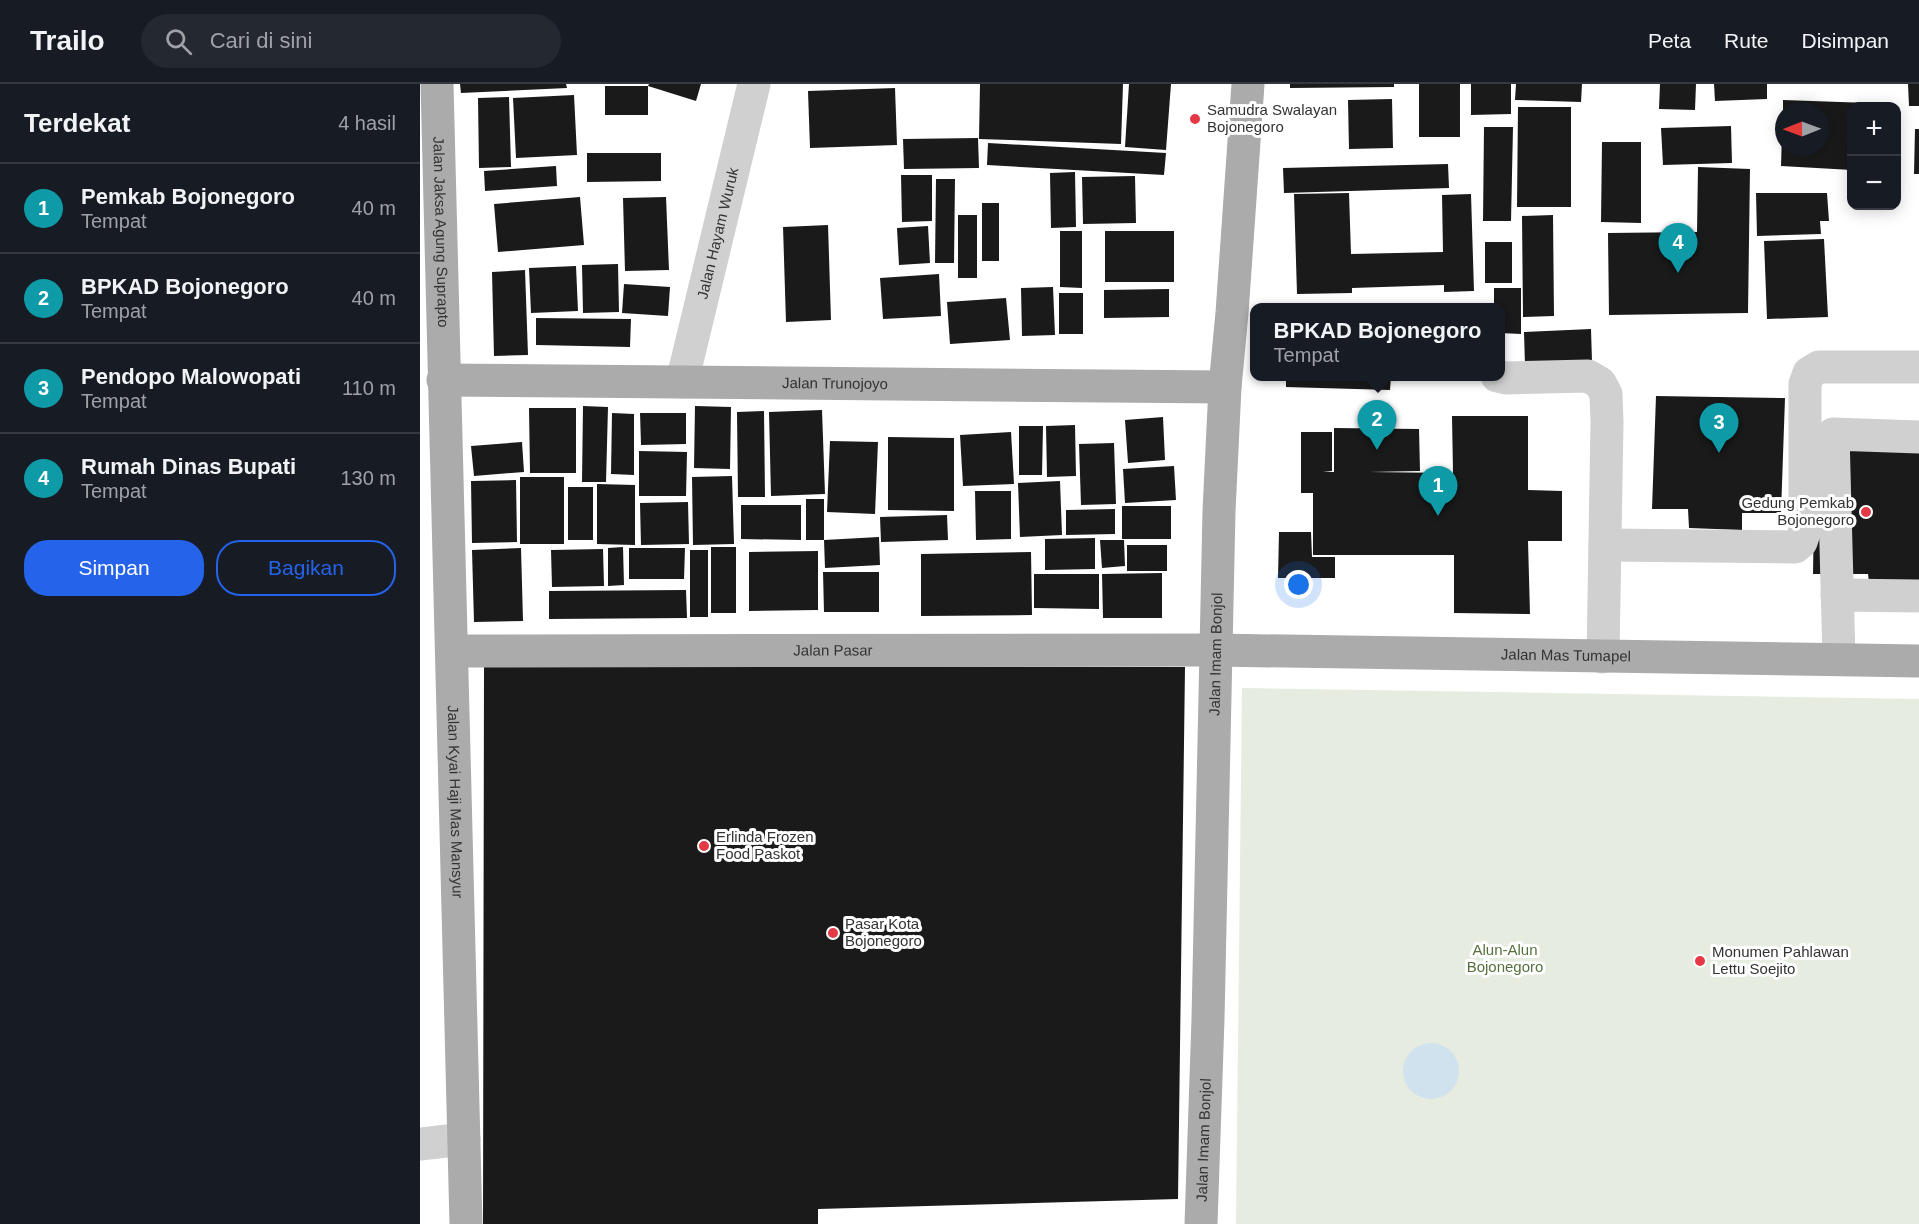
<!DOCTYPE html>
<html lang="id">
<head>
<meta charset="utf-8">
<style>
  body { margin:0; font-family:Arial,sans-serif; background:#242831; color:#f1f3f6 }
  .controls { position:absolute; right:18px; top:18px; display:grid; overflow:hidden; border-radius:12px; box-shadow:0 3px 15px #0003 }
  .controls button { width:54px; height:54px; display:grid; place-items:center; padding:0; border:0; border-bottom:2px solid #363941; background:#171b24; color:#f1f3f6; font:30px sans-serif }
  .compass { position:absolute; left:1355px; top:18px; width:54px; height:54px; border-radius:50%; background:#171b24; box-shadow:0 3px 15px #0003; rotate:269deg }
  .you { position:absolute; left:879px; top:501px; width:21px; height:21px; margin:-15px; border:4px solid #fff; border-radius:50%; background:#1a73e8; box-shadow:0 0 0 9px #1a73e833 }
  .badge { display:grid; place-items:center; width:39px; height:39px; border-radius:50%; background:#2563eb; color:#fff; font-size:20px; font-weight:700 }
  .pin { position:absolute; translate:-50% -50px; filter:drop-shadow(0 2px 3px #0008) }
  .pin::after { content:''; position:absolute; top:32px; width:21px; height:18px; background:inherit; clip-path:polygon(0 0,100% 0,50% 100%) }
  .popup { position:absolute; left:830px; top:219px; width:255px; height:78px; box-sizing:border-box; display:grid; place-content:center; border-radius:12px; background:#171b24; filter:drop-shadow(0 2px 4px #0005); font-size:20px; white-space:nowrap; color:#9ea1a6 }
  .popup b { font-size:22px; color:#f1f3f6 }
  .popup::after { content:''; position:absolute; left:50%; top:100%; margin-left:-12px; border:12px solid transparent; border-top-color:#171b24 }
  .list { margin:0; padding:0; list-style:none }
  h2 { display:flex; justify-content:space-between; align-items:center; height:78px; margin:0; padding:0 24px; font-size:26px }
  h2 small { font-size:20px; font-weight:400; color:#9ea1a6 }
  .list li { display:grid; grid-template-columns:39px 1fr auto; gap:18px; align-items:center; box-sizing:border-box; height:90px; padding:0 24px; border-top:2px solid #363941 }
  .list b { display:block; font-size:22px; white-space:nowrap }
  .list p { margin:0; font-size:20px; white-space:nowrap; color:#9ea1a6 }
  .list em { font-size:20px; font-style:normal; color:#9ea1a6 }
  .actions { display:flex; gap:12px; padding:18px 24px }
  .actions a { flex:1; padding:14px 0; border:2px solid #2563eb; border-radius:24px; text-align:center; font-size:21px; color:#2563eb }
  .actions .main { background:#2563eb; color:#fff }
  .icon { flex:none; width:33px; height:33px; fill:none; stroke:currentColor; stroke-width:2; stroke-linecap:round; stroke-linejoin:round }
  .map { position:relative; flex:none; width:1499px; height:1140px; overflow:hidden }
  header { display:flex; align-items:center; gap:36px; box-sizing:border-box; height:84px; padding:0 30px; background:#171b24; border-bottom:2px solid #363941 }
  header strong { font-size:28px }
  nav { display:flex; gap:33px; margin-inline-start:auto; font-size:21px }
  .search { width:420px; height:54px; background:#242831; display:flex; align-items:center; gap:15px; box-sizing:border-box; padding:0 21px; border-radius:33px; color:#9ea1a6; font-size:22px }
  main { display:flex }
  aside { flex:1; background:#171b24 }
  .map>svg:first-child { display:block }
  .green { fill:#e6ecdf }
  .water { fill:#cfe2ee }
  .building { fill:#1a1a1a }
  .lines { fill:none; stroke-linecap:round; stroke-linejoin:round }
  .minor { stroke:#d0d0d0; stroke-width:33 }
  .major { stroke:#ababab; stroke-width:33 }
  .poi-dot { fill:#e63946; stroke:#fff; stroke-width:2 }
  .labels { text-anchor:middle; stroke-width:6; stroke-linejoin:round; paint-order:stroke }
  .poi-label { font-size:15px; fill:#333; stroke:#fff; text-anchor:start }
  .street-label { font-size:15px; fill:#333; stroke:#fff }
  .park-label { font-size:15px; fill:#56703f; stroke:#fff }
</style>
</head>
<body>
<header>
<strong>Trailo</strong>
<div class="search"><svg class="icon" aria-label="search" viewBox="0 0 24 24"><circle cx="10" cy="10" r="6"/><path d="M15 15l6 6"/></svg>Cari di sini</div>
<nav><a>Peta</a><a>Rute</a><a>Disimpan</a></nav>
</header>
<main>
<aside>
<h2>Terdekat<small>4 hasil</small></h2>
<ul class="list">
<li><span class="badge" style="background:#0f9aa8">1</span><div><b>Pemkab Bojonegoro</b><p>Tempat</p></div><em>40 m</em></li>
<li><span class="badge" style="background:#0f9aa8">2</span><div><b>BPKAD Bojonegoro</b><p>Tempat</p></div><em>40 m</em></li>
<li><span class="badge" style="background:#0f9aa8">3</span><div><b>Pendopo Malowopati</b><p>Tempat</p></div><em>110 m</em></li>
<li><span class="badge" style="background:#0f9aa8">4</span><div><b>Rumah Dinas Bupati</b><p>Tempat</p></div><em>130 m</em></li>
</ul>
<div class="actions"><a class="main">Simpan</a><a>Bagikan</a></div>
</aside>
<div class="map">
<svg width="1499" height="1140" viewBox="0 0 1499 1140">
  <rect width="100%" height="100%" fill="#fff"/>
  <polygon class="green" points="822,604 1499,615 1499,1140 816,1140"/>
  <circle class="water" cx="1011" cy="987" r="28"/>
  <g class="building">
    <polygon points="40,0 146,0 147,4 41,9"/>
    <polygon points="229,0 281,0 276,17 228,2"/>
    <polygon points="560,0 703,0 701,60 559,55"/>
    <polygon points="709,0 751,0 746,66 705,63"/>
    <polygon points="870,0 974,0 974,3 870,4"/>
    <rect x="999" y="0" width="41" height="53"/>
    <polygon points="1051,0 1091,0 1091,30 1051,31"/>
    <polygon points="1096,0 1162,0 1161,18 1095,16"/>
    <polygon points="1240,0 1276,0 1275,26 1239,25"/>
    <polygon points="1294,0 1347,0 1347,15 1295,17"/>
    <polygon points="1488,0 1499,0 1499,22 1489,22"/>
    <rect x="185" y="2" width="43" height="29"/>
    <polygon points="475,4 477,61 390,64 388,7"/>
    <polygon points="154,11 157,71 96,74 93,14"/>
    <polygon points="89,13 91,83 59,84 58,14"/>
    <polygon points="972,15 973,64 929,65 928,16"/>
    <polygon points="1363,16 1449,19 1449,22 1432,22 1432,86 1361,82 1362,48 1364,48 1364,63 1400,63 1400,27 1363,27"/>
    <polygon points="1098,23 1151,23 1151,123 1097,123"/>
    <polygon points="1311,42 1312,79 1243,81 1241,44"/>
    <polygon points="1064,43 1093,43 1091,137 1063,137"/>
    <polygon points="1495,45 1499,45 1499,90 1494,90"/>
    <polygon points="558,54 559,84 484,85 483,55"/>
    <polygon points="1182,58 1221,58 1221,139 1181,138"/>
    <polygon points="568,59 746,69 744,91 567,81"/>
    <polygon points="167,69 241,69 241,97 167,98"/>
    <polygon points="1028,80 1029,104 864,109 863,84"/>
    <polygon points="136,82 137,102 65,107 64,87"/>
    <polygon points="1278,83 1330,85 1328,229 1189,231 1188,149 1277,148"/>
    <polygon points="655,88 656,143 631,144 630,89"/>
    <polygon points="481,91 512,91 512,137 482,138"/>
    <polygon points="715,92 716,139 663,140 662,93"/>
    <polygon points="516,95 535,95 534,179 515,179"/>
    <polygon points="929,109 931,170 1023,168 1022,111 1051,110 1054,207 1024,208 1024,201 932,204 932,209 877,210 874,110"/>
    <polygon points="1336,109 1407,109 1409,137 1400,137 1401,150 1337,152"/>
    <polygon points="160,113 164,161 78,168 74,120"/>
    <polygon points="246,113 249,186 205,187 203,114"/>
    <rect x="562" y="119" width="17" height="58"/>
    <rect x="538" y="131" width="19" height="63"/>
    <polygon points="1133,131 1134,232 1103,233 1102,132"/>
    <polygon points="408,141 411,236 366,238 363,143"/>
    <polygon points="508,142 510,179 479,181 477,144"/>
    <polygon points="640,147 662,147 662,204 640,203"/>
    <rect x="685" y="147" width="69" height="51"/>
    <polygon points="1404,155 1408,233 1347,235 1344,157"/>
    <rect x="1065" y="158" width="27" height="41"/>
    <polygon points="198,180 199,228 163,229 162,181"/>
    <polygon points="156,182 158,227 111,229 109,184"/>
    <polygon points="105,186 108,271 74,272 72,188"/>
    <polygon points="519,190 521,232 463,235 460,194"/>
    <polygon points="204,200 250,203 248,232 202,229"/>
    <polygon points="633,203 635,251 602,252 601,204"/>
    <polygon points="1074,204 1101,204 1101,250 1080,249 1080,224 1074,224"/>
    <polygon points="749,205 749,233 684,234 684,206"/>
    <rect x="639" y="209" width="24" height="41"/>
    <polygon points="586,214 590,256 530,260 527,218"/>
    <polygon points="116,234 211,235 210,263 116,261"/>
    <polygon points="1171,245 1172,278 1105,282 1104,248"/>
    <polygon points="866,292 971,292 970,306 866,303"/>
    <polygon points="1236,312 1365,314 1361,429 1322,429 1322,446 1269,444 1268,425 1232,425"/>
    <polygon points="163,322 188,323 186,398 162,398"/>
    <polygon points="275,322 311,323 310,385 274,384"/>
    <polygon points="109,324 156,324 156,389 110,389"/>
    <polygon points="402,326 405,410 351,412 349,328"/>
    <polygon points="344,327 345,413 318,413 317,328"/>
    <polygon points="192,329 214,330 214,391 191,390"/>
    <polygon points="220,329 266,329 266,360 221,361"/>
    <polygon points="1032,332 1108,332 1108,406 1142,407 1142,457 1108,457 1110,530 1034,529 1034,471 893,471 893,409 881,409 881,348 912,348 912,387 903,388 914,388 914,344 999,345 1000,387 949,388 1033,389"/>
    <polygon points="743,333 745,376 708,379 705,336"/>
    <polygon points="655,341 656,392 627,393 626,342"/>
    <polygon points="599,342 623,342 622,391 599,391"/>
    <polygon points="591,348 594,400 543,402 540,351"/>
    <polygon points="468,353 534,354 534,427 468,426"/>
    <polygon points="410,357 458,358 455,430 407,428"/>
    <polygon points="102,358 104,388 54,392 51,362"/>
    <polygon points="694,359 696,420 661,421 659,360"/>
    <polygon points="1499,364 1499,515 1451,515 1448,490 1393,490 1395,365"/>
    <polygon points="219,367 267,368 266,412 219,412"/>
    <polygon points="754,382 756,416 705,419 703,385"/>
    <polygon points="312,392 314,460 273,461 272,393"/>
    <rect x="100" y="393" width="44" height="67"/>
    <polygon points="96,396 97,458 52,459 51,397"/>
    <polygon points="640,397 642,451 600,453 598,399"/>
    <polygon points="177,400 215,401 215,461 177,460"/>
    <rect x="148" y="403" width="25" height="53"/>
    <polygon points="555,407 591,407 591,455 556,456"/>
    <rect x="386" y="415" width="18" height="41"/>
    <polygon points="268,418 269,460 221,461 220,419"/>
    <polygon points="321,421 381,421 381,456 321,455"/>
    <rect x="702" y="422" width="49" height="33"/>
    <polygon points="695,425 695,450 646,451 646,426"/>
    <polygon points="527,431 528,456 461,458 460,433"/>
    <polygon points="859,448 891,448 892,473 915,473 915,494 858,494"/>
    <polygon points="459,453 460,481 405,484 404,456"/>
    <polygon points="675,454 675,485 625,486 625,455"/>
    <polygon points="680,456 704,456 705,482 682,484"/>
    <rect x="707" y="461" width="40" height="26"/>
    <polygon points="203,463 204,501 188,502 188,464"/>
    <rect x="291" y="463" width="25" height="66"/>
    <polygon points="101,464 103,537 54,538 52,466"/>
    <polygon points="209,464 265,464 264,495 209,495"/>
    <polygon points="183,465 184,502 132,503 131,466"/>
    <rect x="270" y="466" width="18" height="67"/>
    <polygon points="398,467 398,526 329,527 329,468"/>
    <polygon points="611,468 612,531 501,532 501,470"/>
    <polygon points="403,488 459,488 459,528 404,528"/>
    <polygon points="742,489 742,534 683,534 682,490"/>
    <polygon points="614,490 679,490 679,525 614,524"/>
    <polygon points="266,506 267,534 129,535 129,507"/>
    <polygon points="64,582 765,583 758,1115 398,1125 398,1140 63,1140"/>
  </g>
  <g class="lines">
    <g class="minor">
      <polyline points="1077,292 1086,294 1168,292 1180,299 1186,310 1187,338 1183,573"/>
      <path id="s1" d="M262,298l72,-298"/>
      <polyline points="1185,461 1375,463 1381,458 1385,446 1385,300 1389,289 1399,283 1499,283"/>
      <polyline points="1417,511 1499,512"/>
      <polyline points="1419,575 1413,350 1499,353"/>
      <polyline points="0,1060 44,1055"/>
    </g>
    <g class="major">
      <path id="s2" d="M17,0l29,1140"/>
      <path id="s3" d="M23,296l782,7"/>
      <path id="s4" d="M32,567l763,-1 704,11"/>
      <path id="s5" d="M781,1140l7,-205 11,-508 6,-124 7,-74 16,-229"/>
    </g>
  </g>
  <g class="poi-dot">
    <circle cx="775" cy="35" r="6"/>
    <circle cx="1446" cy="428" r="6"/>
    <circle cx="284" cy="762" r="6"/>
    <circle cx="413" cy="849" r="6"/>
    <circle cx="1280" cy="877" r="6"/>
  </g>
  <g class="labels">
    <g class="poi-label">
      <text x="787" y="31">Samudra Swalayan<tspan x="787" dy="17">Bojonegoro</tspan></text>
      <text x="1434" y="424" text-anchor="end">Gedung Pemkab<tspan x="1434" dy="17">Bojonegoro</tspan></text>
      <text x="296" y="758">Erlinda Frozen<tspan x="296" dy="17">Food Paskot</tspan></text>
      <text x="425" y="845">Pasar Kota<tspan x="425" dy="17">Bojonegoro</tspan></text>
      <text x="1292" y="873">Monumen Pahlawan<tspan x="1292" dy="17">Lettu Soejito</tspan></text>
    </g>
    <g class="street-label">
      <text dy="5" stroke="none"><textPath href="#s2" startOffset="148">Jalan Jaksa Agung Suprapto</textPath></text>
      <text dy="5" stroke="none"><textPath href="#s1" startOffset="153">Jalan Hayam Wuruk</textPath></text>
      <text dy="5" stroke="none"><textPath href="#s3" startOffset="392">Jalan Trunojoyo</textPath></text>
      <text dy="5" stroke="none"><textPath href="#s4" startOffset="381">Jalan Pasar</textPath></text>
      <text dy="5" stroke="none"><textPath href="#s5" startOffset="570">Jalan Imam Bonjol</textPath></text>
      <text dy="5" stroke="none"><textPath href="#s4" startOffset="1114">Jalan Mas Tumapel</textPath></text>
      <text dy="5" stroke="none"><textPath href="#s2" startOffset="718">Jalan Kyai Haji Mas Mansyur</textPath></text>
      <text dy="5" stroke="none"><textPath href="#s5" startOffset="84">Jalan Imam Bonjol</textPath></text>
    </g>
    <g class="park-label">
      <text x="1085" y="871">Alun-Alun<tspan x="1085" dy="17">Bojonegoro</tspan></text>
    </g>
  </g>
</svg>
<div class="controls">
<button>+</button>
<button>−</button>
</div>
<svg class="compass" viewBox="-18 -18 36 36"><path d="M0-13l5 13h-10z" fill="#e53935"/><path d="M0 13l5-13h-10z" fill="#9ea1a6"/></svg>
<div class="you"></div>
<div class="pin badge" style="left:1018px;top:432px;background:#0f9aa8">1</div>
<div class="pin badge" style="left:957px;top:366px;background:#0f9aa8">2</div>
<div class="popup"><b>BPKAD Bojonegoro</b>Tempat</div>
<div class="pin badge" style="left:1299px;top:369px;background:#0f9aa8">3</div>
<div class="pin badge" style="left:1258px;top:189px;background:#0f9aa8">4</div>
</div>
</main>
</body>
</html>
